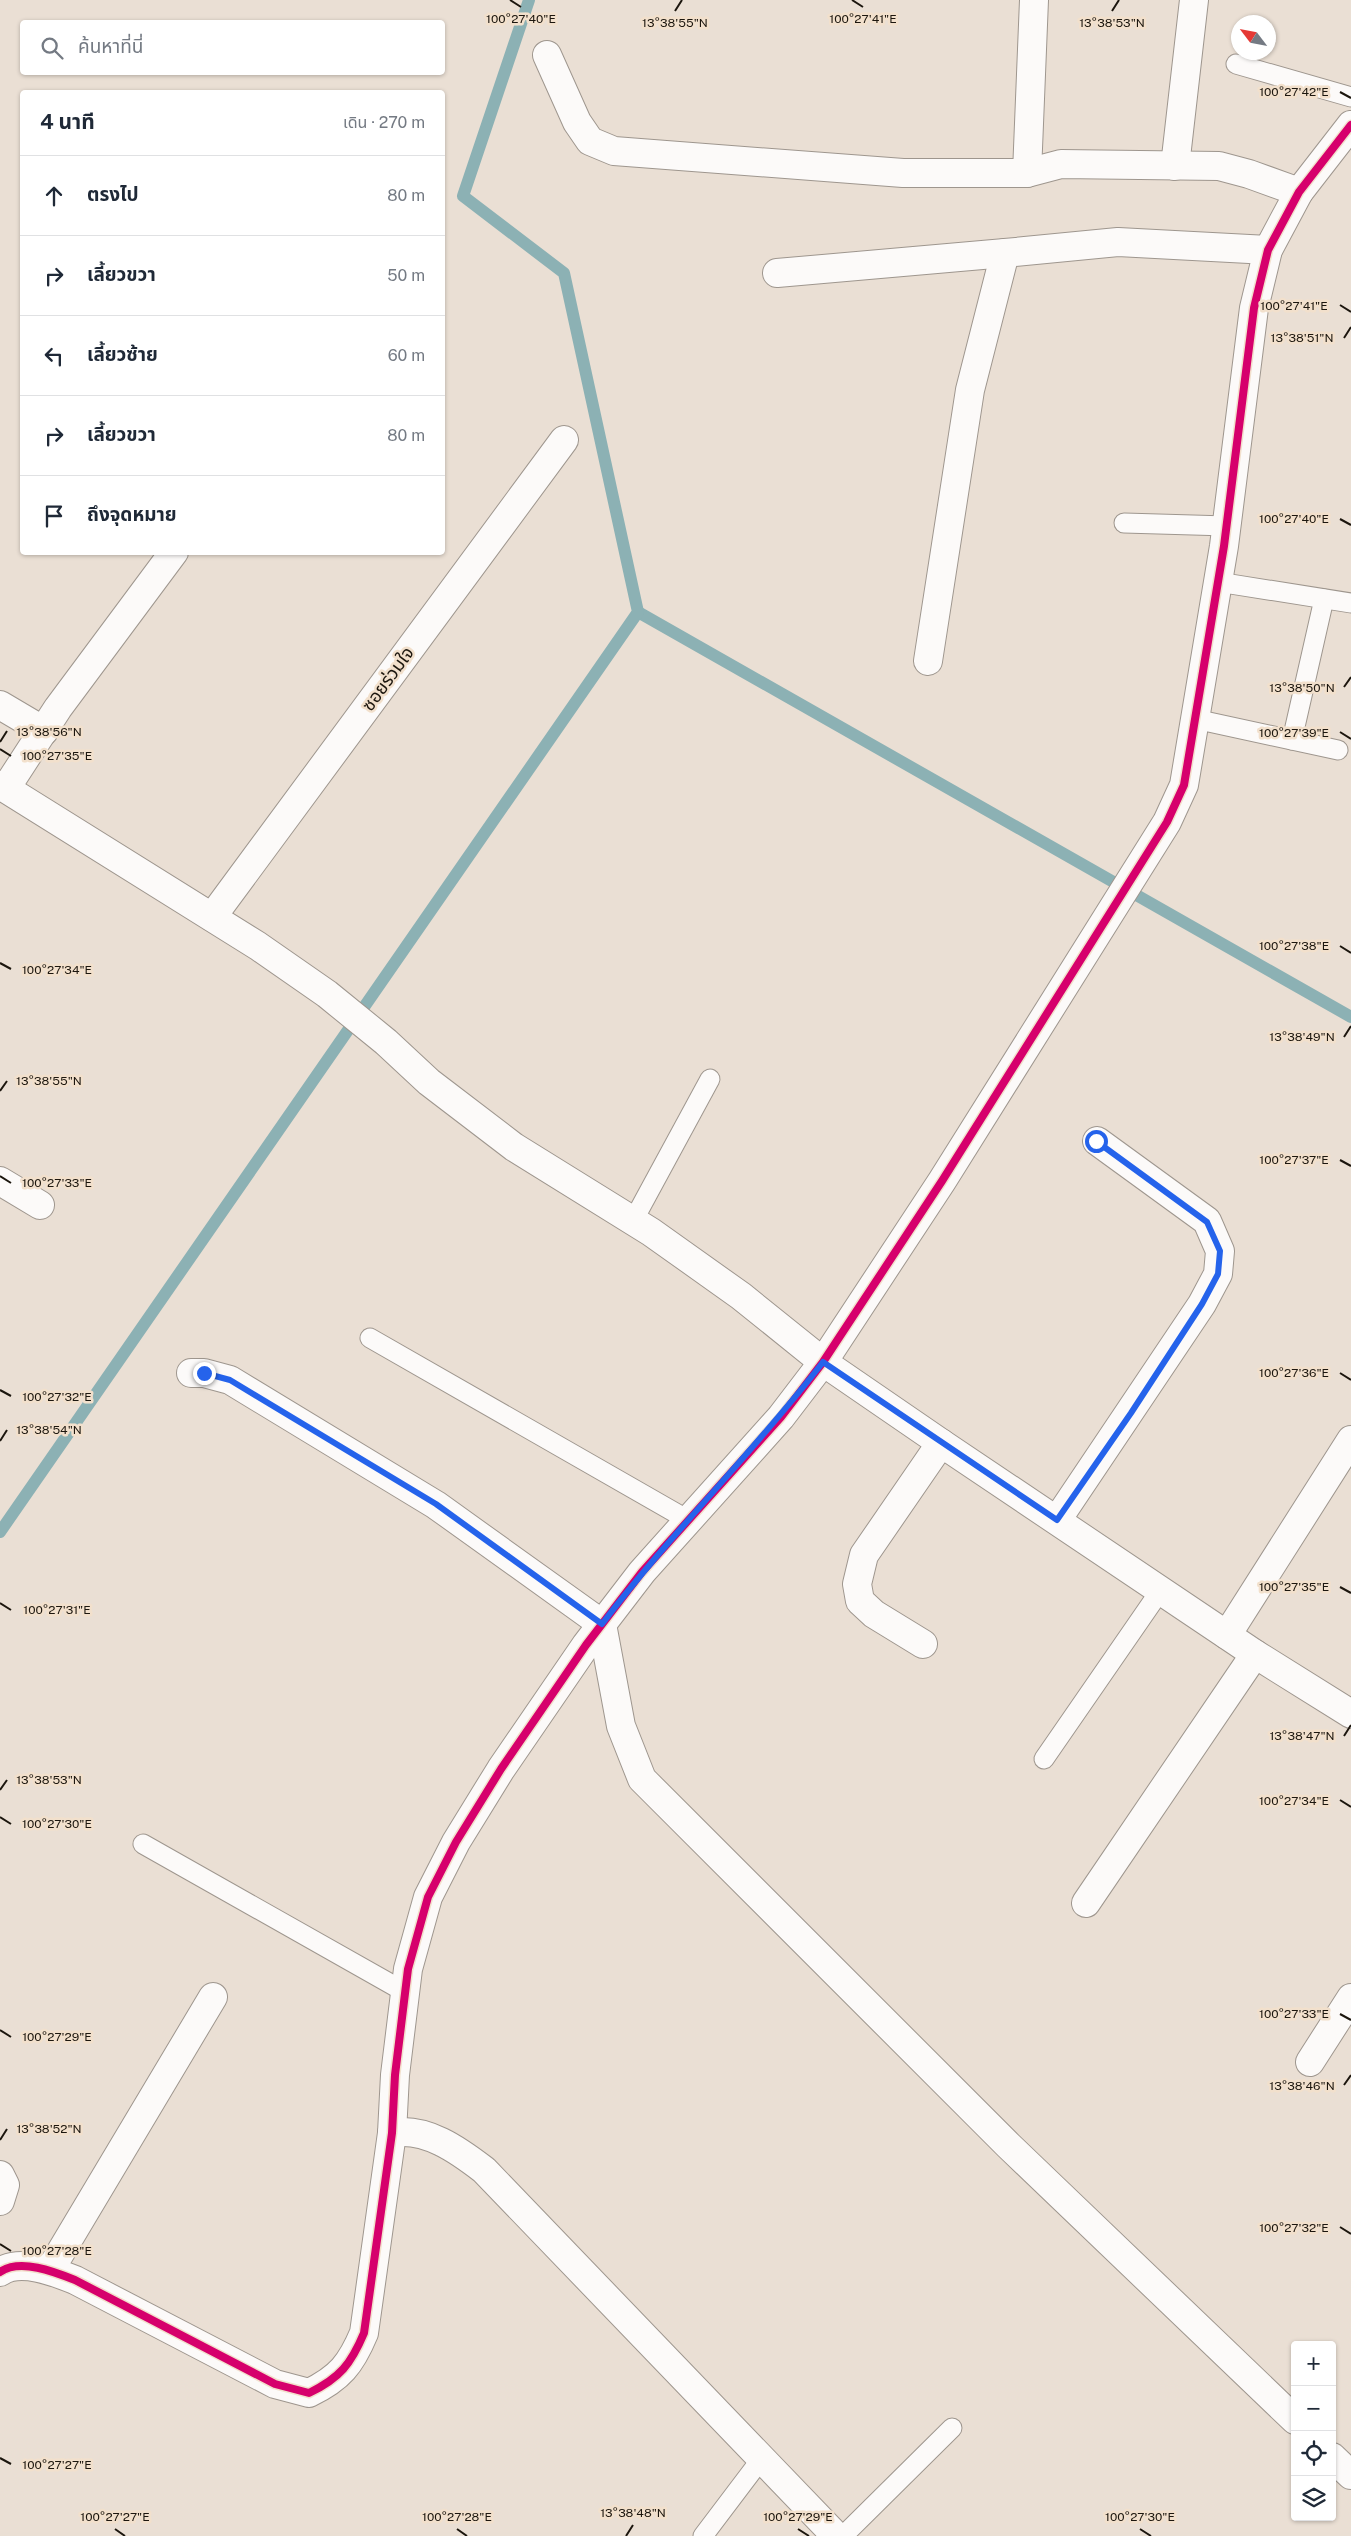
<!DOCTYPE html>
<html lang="th">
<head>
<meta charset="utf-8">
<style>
  body { margin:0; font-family:"Public Sans","Noto Sans Thai",sans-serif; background:#f6f6f7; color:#1f2937 }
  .controls { position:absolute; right:15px; bottom:15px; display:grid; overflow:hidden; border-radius:5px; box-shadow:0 1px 4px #0004 }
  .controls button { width:45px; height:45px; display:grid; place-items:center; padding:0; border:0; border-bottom:1px solid #e0e1e3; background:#fff; color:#1f2937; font:25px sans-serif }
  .compass { position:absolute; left:1231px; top:15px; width:45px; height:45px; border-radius:50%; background:#fff; box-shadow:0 1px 4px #0004; rotate:302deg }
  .stop { position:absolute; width:15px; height:15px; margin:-11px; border:4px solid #2563eb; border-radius:50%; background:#fff }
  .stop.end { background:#2563eb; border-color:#fff; box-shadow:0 1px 5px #0008 }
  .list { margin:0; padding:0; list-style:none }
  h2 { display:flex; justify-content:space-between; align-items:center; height:65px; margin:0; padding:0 20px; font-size:21px }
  h2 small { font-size:16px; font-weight:400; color:#747a83 }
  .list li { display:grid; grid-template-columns:32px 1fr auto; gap:15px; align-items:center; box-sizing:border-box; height:80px; padding:0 20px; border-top:1px solid #e0e1e3 }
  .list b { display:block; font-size:19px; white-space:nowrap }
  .list em { font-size:16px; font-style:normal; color:#747a83 }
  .icon { flex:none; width:28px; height:28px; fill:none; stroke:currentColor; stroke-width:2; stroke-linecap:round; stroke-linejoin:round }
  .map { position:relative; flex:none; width:1351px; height:2536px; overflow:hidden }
  .search { position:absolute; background:#fff; box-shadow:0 1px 4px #0004; left:20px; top:20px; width:425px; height:55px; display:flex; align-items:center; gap:12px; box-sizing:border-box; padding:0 18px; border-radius:5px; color:#747a83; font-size:19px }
  .panel { position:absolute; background:#fff; box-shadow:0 1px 4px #0004; left:20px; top:90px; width:425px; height:465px; border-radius:5px }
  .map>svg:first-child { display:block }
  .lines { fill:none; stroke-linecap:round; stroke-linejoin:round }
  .stream { stroke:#8cb1b4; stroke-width:12 }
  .service-casing { stroke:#9e968e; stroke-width:21 }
  .minor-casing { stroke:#9e968e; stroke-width:30 }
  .service { stroke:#fcfaf9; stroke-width:19 }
  .minor { stroke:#fcfaf9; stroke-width:28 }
  .cycleway-casing { stroke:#f2e0cc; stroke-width:11 }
  .cycleway { stroke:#d6006c; stroke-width:8 }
  .route { stroke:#2563eb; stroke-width:6 }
  .ticks { fill:none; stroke:#1c160e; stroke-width:2 }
  .labels { text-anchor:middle; stroke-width:5; stroke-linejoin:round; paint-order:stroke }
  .street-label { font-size:18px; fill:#1c160e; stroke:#f2e0cc }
  .ticks-label { font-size:12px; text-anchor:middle; fill:#1c160e; stroke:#f2e0cc; stroke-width:5; stroke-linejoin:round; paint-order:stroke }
</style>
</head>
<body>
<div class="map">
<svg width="1351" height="2536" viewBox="0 0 1351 2536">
  <rect width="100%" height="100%" fill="#eadfd4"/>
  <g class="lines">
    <g class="stream">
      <polyline points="638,612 1351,1017"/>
      <polyline points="0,1532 638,612 564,273 463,196 529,0"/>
    </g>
    <g class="service-casing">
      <g id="service">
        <polyline points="1236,64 1351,97"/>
        <polyline points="1124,523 1227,526"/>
        <polyline points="1218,582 1351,603"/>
        <polyline points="1195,719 1338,750"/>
        <polyline points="1292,740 1324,599"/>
        <polyline points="633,1221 710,1079"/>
        <polyline points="370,1338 688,1520"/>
        <polyline points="1044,1759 1160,1591"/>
        <polyline points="143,1844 405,1992"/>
        <polyline points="703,2536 762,2458"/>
        <polyline points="843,2536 952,2428"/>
      </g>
    </g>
    <g class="minor-casing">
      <g id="minor">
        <polyline points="547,55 577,122 590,141 614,151 903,173 1027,173 1061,164 1219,166 1249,174 1299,192"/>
        <polyline points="1175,166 1194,0"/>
        <polyline points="1027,173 1034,0"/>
        <polyline points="777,273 1005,253"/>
        <polyline points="928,661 970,390 1005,253 1118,242 1268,250"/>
        <polyline points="0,705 44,731"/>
        <polyline points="0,785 258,946 327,994 386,1042 429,1082 514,1147 651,1232 741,1296 823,1362 941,1443 1255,1654 1351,1714"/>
        <polyline points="6,788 58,708 174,552"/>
        <polyline points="212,917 564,440"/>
        <polyline points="0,1181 40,1205"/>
        <polyline points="191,1373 204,1373 230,1380 436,1505 602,1624 621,1726 642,1779 1009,2146 1295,2420"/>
        <polyline points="1057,1520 1202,1304 1218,1274 1220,1251 1207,1221 1097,1141"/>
        <polyline points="1227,1635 1351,1440"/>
        <polyline points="923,1644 874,1614 860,1601 857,1584 864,1555 941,1443"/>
        <polyline points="1086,1903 1255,1654"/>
        <polyline points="1310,2062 1351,1998"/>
        <path d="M392,2133c34,-6 66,17 92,37l352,366"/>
        <polyline points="0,2175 5,2185 0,2201"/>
        <polyline points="50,2270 213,1997"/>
        <path d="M0,2272c20,-14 55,0 75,8l200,104 34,9c31,-15 42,-29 55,-60l28,-200 3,-58 13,-106 20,-72 28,-55 45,-73 85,-124 56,-73 139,-155 42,-55 119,-181 225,-359 17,-37 40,-239 30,-238 14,-58 31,-58 52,-67"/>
        <polyline points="1332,2457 1351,2475"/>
      </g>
    </g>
    <use href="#service" class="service"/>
    <use href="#minor" class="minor"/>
    <g class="cycleway-casing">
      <path id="cycleway" d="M0,2272c20,-14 55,0 75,8l200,104 34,9c31,-15 42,-29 55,-60l28,-200 3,-58 13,-106 20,-72 28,-55 45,-73 85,-124 56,-73 139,-155 42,-55 119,-181 225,-359 17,-37 40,-239 30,-238 14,-58 31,-58 52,-67"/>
    </g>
    <use href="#cycleway" class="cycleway"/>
  </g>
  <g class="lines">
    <path class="route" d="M204,1373l26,7 206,124 166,120c69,-91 151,-171 221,-262l234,158 74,-107 71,-109 16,-30 2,-23 -13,-29 -111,-81"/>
  </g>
  <path class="ticks" d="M510,0l11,7M852,0l11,7M675,11l7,-11M1112,11l7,-11M1340,92l11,6M1340,305l11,7M1344,338l7,-11M1340,519l11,6M1344,687l7,-10M1340,732l11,7M0,742l7,-11M0,749l11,7M1340,946l11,7M0,963l11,6M1344,1037l7,-11M0,1091l7,-10M1340,1160l11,6M0,1176l11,7M1340,1373l11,7M0,1390l11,6M0,1441l7,-11M1340,1587l11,6M0,1603l11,7M1344,1736l7,-11M0,1790l7,-10M1340,1800l11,7M0,1817l11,7M1340,2014l11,6M0,2030l11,7M1344,2085l7,-10M0,2140l7,-11M1340,2227l11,7M0,2244l11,7M0,2458l11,6M115,2529l10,7M457,2529l10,7M798,2529l11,7M1140,2529l11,7M626,2536l7,-11"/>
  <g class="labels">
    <g class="street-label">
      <text transform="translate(388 679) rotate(-54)" y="6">ซอยร่วมใจ</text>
    </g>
  </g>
  <g class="ticks-label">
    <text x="521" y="23">100°27'40"E</text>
    <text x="863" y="23">100°27'41"E</text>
    <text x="675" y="27">13°38'55"N</text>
    <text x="1112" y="27">13°38'53"N</text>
    <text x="1294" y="96">100°27'42"E</text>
    <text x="1294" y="310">100°27'41"E</text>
    <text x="1302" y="342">13°38'51"N</text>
    <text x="1294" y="523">100°27'40"E</text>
    <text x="1302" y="692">13°38'50"N</text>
    <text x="49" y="736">13°38'56"N</text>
    <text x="1294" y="737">100°27'39"E</text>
    <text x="57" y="760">100°27'35"E</text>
    <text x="1294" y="950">100°27'38"E</text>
    <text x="57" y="974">100°27'34"E</text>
    <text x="1302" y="1041">13°38'49"N</text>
    <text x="49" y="1085">13°38'55"N</text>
    <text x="1294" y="1164">100°27'37"E</text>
    <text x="57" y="1187">100°27'33"E</text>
    <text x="1294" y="1377">100°27'36"E</text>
    <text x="57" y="1401">100°27'32"E</text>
    <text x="49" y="1434">13°38'54"N</text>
    <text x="1294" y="1591">100°27'35"E</text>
    <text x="57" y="1614">100°27'31"E</text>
    <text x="1302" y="1740">13°38'47"N</text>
    <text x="49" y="1784">13°38'53"N</text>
    <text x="1294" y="1805">100°27'34"E</text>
    <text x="57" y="1828">100°27'30"E</text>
    <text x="1294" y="2018">100°27'33"E</text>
    <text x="57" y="2041">100°27'29"E</text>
    <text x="1302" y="2090">13°38'46"N</text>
    <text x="49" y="2133">13°38'52"N</text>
    <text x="1294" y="2232">100°27'32"E</text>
    <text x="57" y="2255">100°27'28"E</text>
    <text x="57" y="2469">100°27'27"E</text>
    <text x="633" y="2517">13°38'48"N</text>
    <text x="115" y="2521">100°27'27"E</text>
    <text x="457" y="2521">100°27'28"E</text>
    <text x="798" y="2521">100°27'29"E</text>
    <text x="1140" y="2521">100°27'30"E</text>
  </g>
</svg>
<div class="controls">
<button>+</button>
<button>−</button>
<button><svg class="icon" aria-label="locate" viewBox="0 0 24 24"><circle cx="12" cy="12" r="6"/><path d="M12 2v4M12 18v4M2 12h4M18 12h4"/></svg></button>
<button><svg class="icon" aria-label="layers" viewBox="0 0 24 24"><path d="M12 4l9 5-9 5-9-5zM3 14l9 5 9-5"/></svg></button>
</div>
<svg class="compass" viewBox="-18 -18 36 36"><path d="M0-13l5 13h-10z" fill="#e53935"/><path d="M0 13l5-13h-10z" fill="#747a83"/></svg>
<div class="stop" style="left:1096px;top:1141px"></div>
<div class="stop end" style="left:204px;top:1373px"></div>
<div class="search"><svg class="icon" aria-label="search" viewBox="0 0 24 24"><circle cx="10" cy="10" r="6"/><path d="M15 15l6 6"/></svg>ค้นหาที่นี่</div>
<section class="panel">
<h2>4 นาที<small>เดิน · 270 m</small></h2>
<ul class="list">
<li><svg class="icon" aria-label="ahead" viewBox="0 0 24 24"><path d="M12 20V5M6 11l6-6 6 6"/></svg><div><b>ตรงไป</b></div><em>80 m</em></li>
<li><svg class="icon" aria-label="right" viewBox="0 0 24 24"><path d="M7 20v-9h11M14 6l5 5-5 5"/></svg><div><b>เลี้ยวขวา</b></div><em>50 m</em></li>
<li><svg class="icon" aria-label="left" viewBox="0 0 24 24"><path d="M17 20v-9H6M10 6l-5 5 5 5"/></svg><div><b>เลี้ยวซ้าย</b></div><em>60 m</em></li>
<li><svg class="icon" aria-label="right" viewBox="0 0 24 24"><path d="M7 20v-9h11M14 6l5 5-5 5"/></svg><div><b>เลี้ยวขวา</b></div><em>80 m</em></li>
<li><svg class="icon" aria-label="arrive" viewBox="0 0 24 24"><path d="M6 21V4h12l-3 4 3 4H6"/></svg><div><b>ถึงจุดหมาย</b></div></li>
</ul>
</section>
</div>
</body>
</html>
